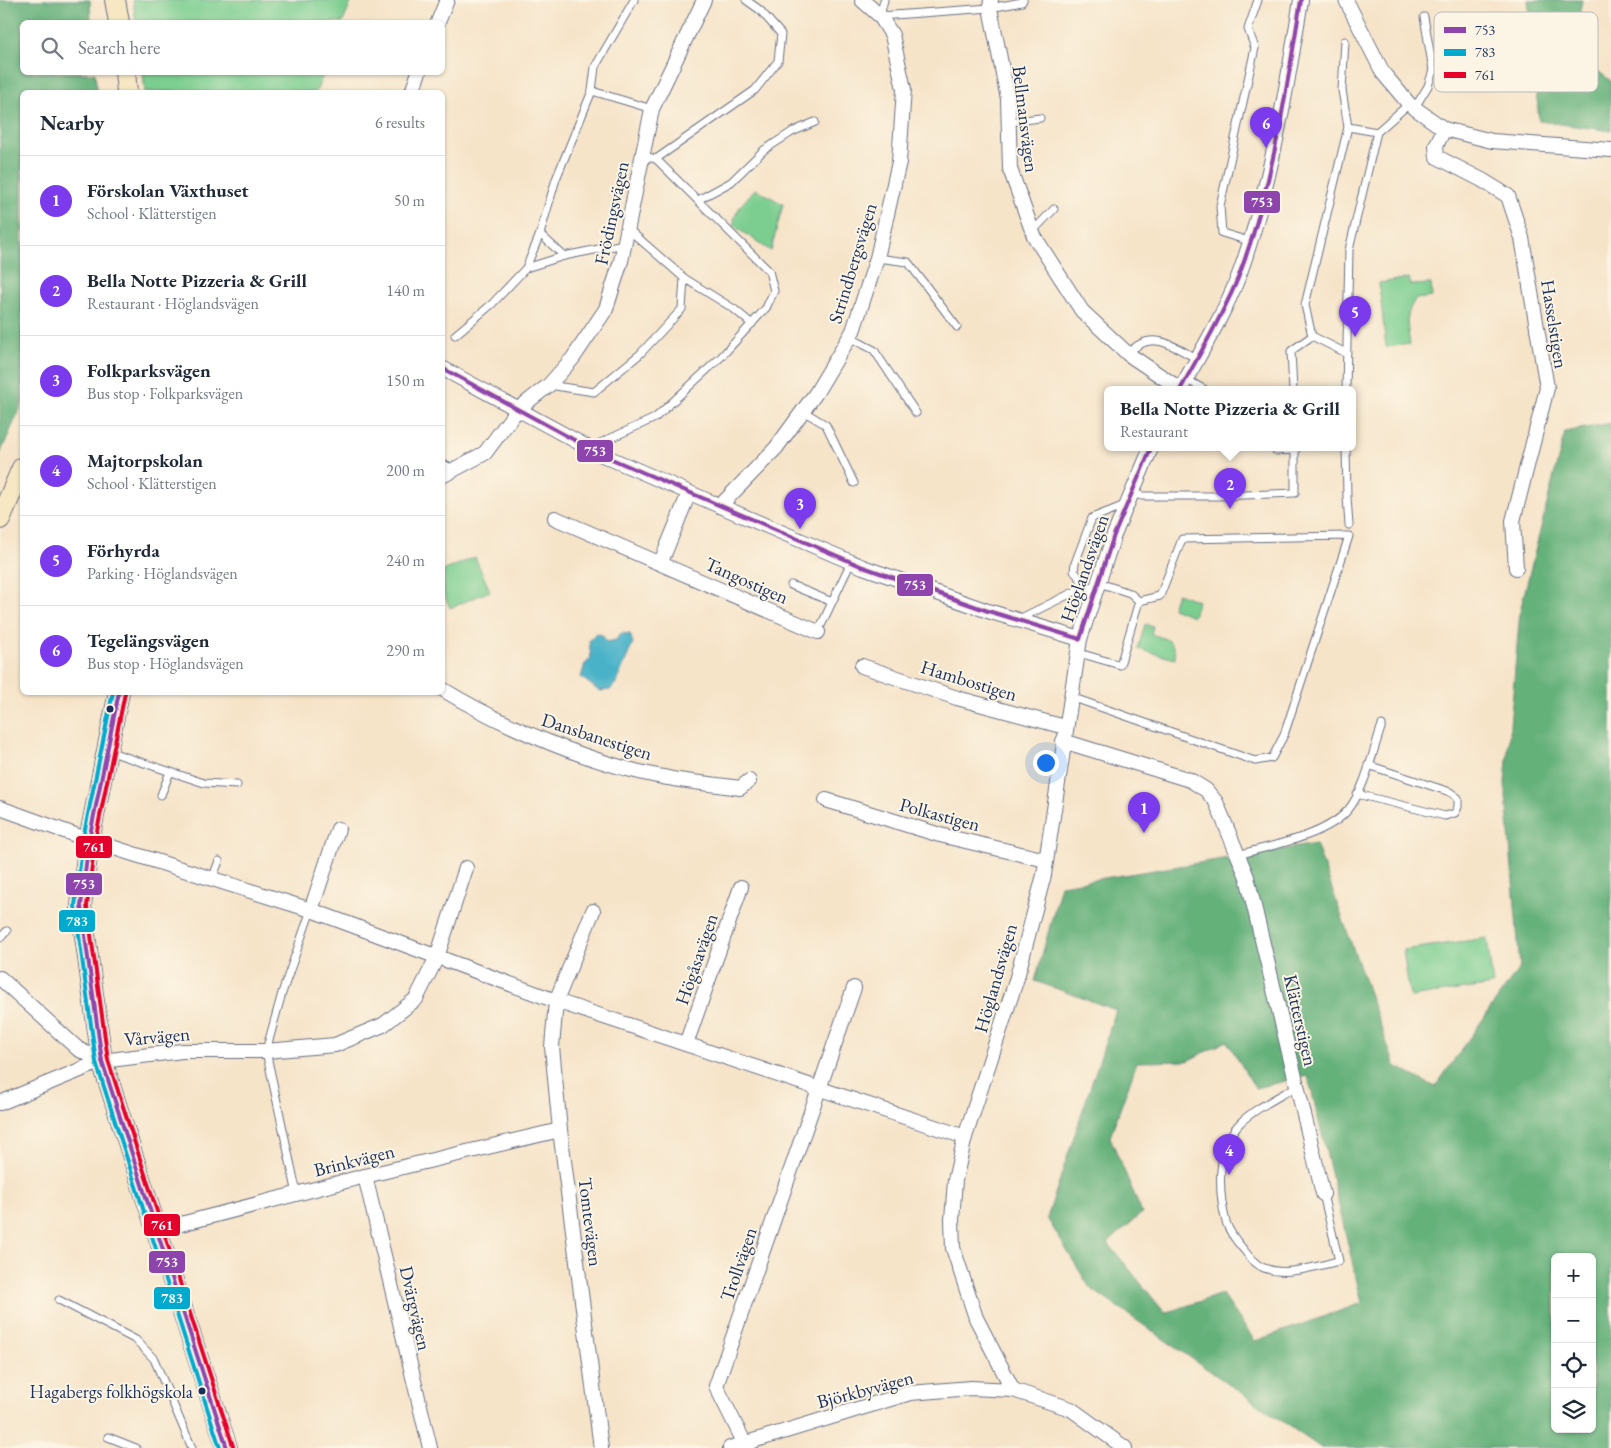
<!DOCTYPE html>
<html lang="en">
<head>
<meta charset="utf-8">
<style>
  body { margin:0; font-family:"EB Garamond",serif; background:#f6f6f7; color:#1f2937 }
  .controls { position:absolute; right:15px; bottom:15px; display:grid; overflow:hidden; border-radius:8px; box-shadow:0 1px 4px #0004 }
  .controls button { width:45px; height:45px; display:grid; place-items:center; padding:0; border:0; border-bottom:1px solid #e0e1e3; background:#fff; color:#1f2937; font:25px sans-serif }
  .you { position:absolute; left:1045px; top:762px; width:18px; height:18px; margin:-12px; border:4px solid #fff; border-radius:50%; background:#1a73e8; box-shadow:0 0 0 8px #1a73e833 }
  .badge { display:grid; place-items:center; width:32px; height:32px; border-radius:50%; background:#7c3aed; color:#fff; font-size:16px; font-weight:700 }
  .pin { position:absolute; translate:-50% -41px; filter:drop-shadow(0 1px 2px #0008) }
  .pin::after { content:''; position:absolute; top:26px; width:18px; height:15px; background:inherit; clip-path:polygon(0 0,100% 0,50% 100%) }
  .popup { position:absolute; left:1104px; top:386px; width:252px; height:65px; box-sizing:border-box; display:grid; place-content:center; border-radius:8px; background:#fff; filter:drop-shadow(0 1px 4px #0005); font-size:16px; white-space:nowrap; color:#747a83 }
  .popup b { font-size:19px; color:#1f2937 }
  .popup::after { content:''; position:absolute; left:50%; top:100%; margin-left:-10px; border:10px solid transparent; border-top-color:#fff }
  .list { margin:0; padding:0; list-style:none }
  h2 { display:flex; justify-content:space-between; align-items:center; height:65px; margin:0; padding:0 20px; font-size:21px }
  h2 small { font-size:16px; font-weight:400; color:#747a83 }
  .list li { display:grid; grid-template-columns:32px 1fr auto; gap:15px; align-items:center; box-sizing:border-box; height:90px; padding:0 20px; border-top:1px solid #e0e1e3 }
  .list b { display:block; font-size:19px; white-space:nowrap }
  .list p { margin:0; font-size:16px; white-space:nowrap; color:#747a83 }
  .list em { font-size:16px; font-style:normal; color:#747a83 }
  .icon { flex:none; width:28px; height:28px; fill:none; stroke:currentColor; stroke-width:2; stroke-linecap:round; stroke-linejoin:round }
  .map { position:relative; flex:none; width:1611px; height:1448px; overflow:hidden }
  .search { position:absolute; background:#fff; box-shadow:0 1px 4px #0004; left:20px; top:20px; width:425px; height:55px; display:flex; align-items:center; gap:12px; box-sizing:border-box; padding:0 18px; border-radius:8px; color:#747a83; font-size:19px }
  .panel { position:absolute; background:#fff; box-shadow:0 1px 4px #0004; left:20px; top:90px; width:425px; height:605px; border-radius:8px }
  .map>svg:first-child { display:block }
  .green { fill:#7cce90; stroke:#4c7e77 }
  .forest { fill:#65b17a; stroke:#40706c; fill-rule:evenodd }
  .water { fill:#4ab2c8; stroke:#327093 }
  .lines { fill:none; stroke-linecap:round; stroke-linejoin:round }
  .lane-casing { stroke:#686e83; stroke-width:9 }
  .street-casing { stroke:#686e83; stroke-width:16 }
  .secondary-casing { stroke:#686e83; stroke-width:22 }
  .lane { stroke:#fff; stroke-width:7 }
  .street { stroke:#fff; stroke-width:14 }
  .secondary { stroke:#f7e8c3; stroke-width:20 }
  .bus-1-casing { stroke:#fcf5e5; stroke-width:8 }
  .bus-2-casing { stroke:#fcf5e5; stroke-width:8 }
  .bus-3-casing { stroke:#fcf5e5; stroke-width:8 }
  .bus-1 { stroke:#8e44ad; stroke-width:4 }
  .bus-2 { stroke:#00a9ce; stroke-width:4 }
  .bus-3 { stroke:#e4002b; stroke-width:4 }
  .bus-dot { fill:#1b2f5e; stroke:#fcf5e5; stroke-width:2 }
  .labels { text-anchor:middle; stroke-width:4; stroke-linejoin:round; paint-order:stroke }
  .bus-label { font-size:18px; fill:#1b2f5e; stroke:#fcf5e5; text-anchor:end }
  .street-label { font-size:19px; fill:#1b2f5e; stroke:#fcf5e5 }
  .key { fill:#fcf5e5; stroke:#b8babc; stroke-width:1 }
  .key-label { font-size:14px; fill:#1b2f5e }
  .line-badge { stroke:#fcf5e5; stroke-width:2 }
  .badge-label { font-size:14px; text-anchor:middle; font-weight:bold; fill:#fff }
</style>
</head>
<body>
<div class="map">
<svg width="1611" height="1448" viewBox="0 0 1611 1448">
  <rect width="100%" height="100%" fill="#fcf5e5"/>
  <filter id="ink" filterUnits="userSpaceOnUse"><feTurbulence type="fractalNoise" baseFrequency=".02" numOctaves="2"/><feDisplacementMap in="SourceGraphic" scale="10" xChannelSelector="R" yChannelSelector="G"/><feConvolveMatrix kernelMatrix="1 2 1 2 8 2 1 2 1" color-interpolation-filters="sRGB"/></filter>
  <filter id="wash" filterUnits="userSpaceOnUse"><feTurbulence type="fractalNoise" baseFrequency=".0096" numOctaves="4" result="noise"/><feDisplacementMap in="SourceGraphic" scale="20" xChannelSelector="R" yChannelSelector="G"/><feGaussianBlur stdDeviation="1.12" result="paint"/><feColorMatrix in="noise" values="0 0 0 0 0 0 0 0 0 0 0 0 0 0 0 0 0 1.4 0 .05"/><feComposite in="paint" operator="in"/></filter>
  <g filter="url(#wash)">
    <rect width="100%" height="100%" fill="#f6e4c9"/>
    <g class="green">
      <polygon points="133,0 352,0 343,22 136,22"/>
      <polygon points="143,73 143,72 324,73 316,92 145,92"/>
      <path d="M755,189l28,15 -12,47 -37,-25c-1,-15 12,-26 21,-37z"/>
      <path d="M1409,278l2,7 20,-1 1,13 -16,2c-12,15 -9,27 -6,45l-24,3 -7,-64z"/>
      <polygon points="475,557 490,591 450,608 443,592 443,571"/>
      <polygon points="1177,593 1198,601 1193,616 1172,608"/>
      <path d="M1145,624l8,3 -2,7c16,5 25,7 24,25l-37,-10z"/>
      <polygon points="1487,938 1493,985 1410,997 1403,950"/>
    </g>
    <g class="forest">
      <polygon points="0,0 90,0 91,22 22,22 22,72 95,73 97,92 22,92 22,404 0,454"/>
      <polygon points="1528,0 1582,0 1573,52 1611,81 1611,131 1539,121"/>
      <path d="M1611,423v1025h-290l-231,-160 -43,-70 69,-208 -81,-29 26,-96 255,-41 79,222 40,21 85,-120 -15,-184 15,-172 45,-179zM1227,1041l28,47 53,-12 54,227 -107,38 -33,-47 -57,19 -57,-70 34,-30 -32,-76 27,-75 50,-1zM1555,1257h37v172h-37z"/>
    </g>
    <polygon class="water" points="596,633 602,635 607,642 616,640 621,633 630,634 633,643 616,683 610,690 599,691 581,677 585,664 591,659 589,640"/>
  </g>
  <g filter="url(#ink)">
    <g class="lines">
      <g class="lane-casing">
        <g id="lane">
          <polyline points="884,0 880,16 990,8 1022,2 1023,0"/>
          <polyline points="1345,41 1342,90 1348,127 1305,305 1312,336 1346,353"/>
          <polyline points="1433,70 1454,71 1450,33 1470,33"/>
          <polyline points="592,91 652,109"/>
          <polyline points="1414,109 1428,86 1433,70 1424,17"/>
          <polyline points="1009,122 1040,118"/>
          <polyline points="1348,127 1377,132"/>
          <polyline points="656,159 755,90 778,61 781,34 760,10 746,0"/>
          <polyline points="698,200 731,182 764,150 792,132 815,122"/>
          <polyline points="1032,232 1054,209"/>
          <polyline points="540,234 564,256"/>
          <polyline points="1249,241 1222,233 1220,206 1255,48 1248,29 1258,0"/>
          <polyline points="877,258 908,262 957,327"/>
          <polyline points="526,268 540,234 556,179 592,91 595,67 634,0"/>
          <polyline points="684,278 734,309 752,324"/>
          <polyline points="455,335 492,304 526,268 564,256 624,244"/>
          <polyline points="849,337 874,350 916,413"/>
          <path d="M1128,354c22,-26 46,-8 69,5"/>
          <polyline points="1186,379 1205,390"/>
          <polyline points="549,385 594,392 640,354 682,309 684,278 628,229"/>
          <polyline points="1293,390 1291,351 1312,336"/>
          <polyline points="1346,390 1349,250 1377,132 1409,104"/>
          <polyline points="803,411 826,425 854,483"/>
          <polyline points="589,448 655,418 721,357 766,308 774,291 769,271 656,159 643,156"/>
          <polyline points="1346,448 1347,497 1349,525"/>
          <polyline points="1276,451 1295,450"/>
          <polyline points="442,463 454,470"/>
          <polyline points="1131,493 1142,496 1217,496 1295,493 1295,448"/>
          <polyline points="791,585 832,602"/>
          <polyline points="1097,589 1086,586 1074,571 1075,563 1092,518 1125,505"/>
          <polyline points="1019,619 1086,586"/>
          <polyline points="818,632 851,562"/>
          <polyline points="1079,653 1120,665 1139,601 1130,593 1099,583"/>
          <polyline points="1071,697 1255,761 1272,758 1284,735 1349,536 1182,539 1160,596 1139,601"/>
          <polyline points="108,751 204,783 237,785"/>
          <polyline points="1357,794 1445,816 1455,813 1458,807 1458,798 1450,792 1368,765"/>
          <polyline points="161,795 170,772"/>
          <path d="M1238,855c33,-10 87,-18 110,-45 17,-20 25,-60 34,-85"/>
          <polyline points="212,879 219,861"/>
          <polyline points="0,938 7,931"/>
          <path d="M1297,1086c-18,11 -42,22 -57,37 -24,25 -22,68 -14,99 3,10 11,20 18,28 5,7 12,15 20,18 23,9 52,-2 75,-7l-16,-67"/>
          <polyline points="297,1194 266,1051 282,993 311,910"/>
          <polyline points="59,1300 136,1340 154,1359 192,1448"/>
          <polyline points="108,1437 136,1448"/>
        </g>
      </g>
      <g class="street-casing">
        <g id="street">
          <polyline points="991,0 990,8 1008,99 1010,169 1034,236 1082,311 1128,354 1180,389"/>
          <polyline points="1346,0 1383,73 1409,104 1444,129 1492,141 1611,150"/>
          <polyline points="438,22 447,0"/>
          <polyline points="412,92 419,72"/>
          <polyline points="1444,129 1436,146 1437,157 1482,180 1508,196 1522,238 1547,388 1513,521 1516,568"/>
          <polyline points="442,368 600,454 720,506 863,567 988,611 1080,639"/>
          <path d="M1180,390c23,-42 49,-83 64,-129 28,-84 43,-174 57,-261"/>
          <polyline points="442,476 485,453 517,410 549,385 573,358 606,309 621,261 652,109 704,0"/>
          <polyline points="720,506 776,448 816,393 853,331 877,258 899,162 904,89 892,35 880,16 862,0"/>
          <polyline points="555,518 818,632"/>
          <polyline points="661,562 689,493"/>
          <polyline points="862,666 957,698 1065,727"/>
          <path d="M442,689c64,39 152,76 226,89 24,5 48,6 72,10l9,-7"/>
          <polyline points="1063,741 1190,780 1206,790 1216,802 1247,877 1323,1194"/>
          <polyline points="826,800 940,835 1046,860"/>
          <polyline points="0,808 89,840 311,910 556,1001 965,1137"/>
          <polyline points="311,910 338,829"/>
          <polyline points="593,911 556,1001 552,1047 560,1130 601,1448"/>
          <polyline points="0,978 78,1049 102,1061"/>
          <polyline points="686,1044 741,887"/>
          <polyline points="0,1103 102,1061 182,1051 266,1051 335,1045 383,1025 416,999 437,957 466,868"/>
          <polyline points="365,1176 430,1448"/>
          <polyline points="158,1230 365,1176 560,1130"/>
          <polyline points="1013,1390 976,1318 953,1248 952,1220 955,1180 965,1137 1016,981 1044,875 1080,639 1114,535 1151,448"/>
          <polyline points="730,1448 910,1393 971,1388 1013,1390 1071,1409 1125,1448"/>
          <polyline points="747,1448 716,1386 854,988"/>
        </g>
      </g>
      <g class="secondary-casing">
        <g id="secondary">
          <polyline points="115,0 119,22"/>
          <polyline points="125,72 127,92"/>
          <polyline points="0,519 22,468"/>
          <polyline points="119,692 89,840 81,906 102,1061 227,1448"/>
        </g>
      </g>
      <use href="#lane" class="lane"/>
      <use href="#street" class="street"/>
      <use href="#secondary" class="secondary"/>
      <g class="bus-1-casing">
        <g id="bus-1">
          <polyline points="442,368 600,454 863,567 988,611 1080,639"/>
          <path d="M1180,390c20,-37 42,-73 58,-112 34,-88 48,-185 63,-278"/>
          <polyline points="1080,639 1114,535 1151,448"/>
          <polyline points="119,692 89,840 81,906 102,1061 227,1448"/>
        </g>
      </g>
      <g class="bus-2-casing">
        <polyline id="bus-2" points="113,692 83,839 75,906 96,1062 220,1448"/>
      </g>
      <g class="bus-3-casing">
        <polyline id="bus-3" points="125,693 95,841 87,906 108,1060 233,1446"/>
      </g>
      <use href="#bus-1" class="bus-1"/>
      <use href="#bus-2" class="bus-2"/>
      <use href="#bus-3" class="bus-3"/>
    </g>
  </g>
  <g class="bus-dot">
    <circle cx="110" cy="709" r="4.5"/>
    <circle cx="202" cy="1391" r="4.5"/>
  </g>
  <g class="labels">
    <g class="bus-label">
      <text x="193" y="1398">Hagabergs folkhögskola</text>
    </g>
    <g class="street-label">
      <text transform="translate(1026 119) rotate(83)" y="7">Bellmansvägen</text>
      <text transform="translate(611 213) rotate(-78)" y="7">Frödingsvägen</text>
      <text transform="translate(852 263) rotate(-73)" y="7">Strindbergsvägen</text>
      <text transform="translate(1555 324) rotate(81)" y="7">Hasselstigen</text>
      <text transform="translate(1084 568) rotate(-71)" y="7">Höglandsvägen</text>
      <text transform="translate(747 580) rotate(24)" y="7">Tangostigen</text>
      <text transform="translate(969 680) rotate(17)" y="7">Hambostigen</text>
      <text transform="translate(597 736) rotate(18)" y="7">Dansbanestigen</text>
      <text transform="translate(940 814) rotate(15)" y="7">Polkastigen</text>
      <text transform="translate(696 959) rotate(-71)" y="7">Högåsavägen</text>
      <text transform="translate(995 978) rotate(-74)" y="7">Höglandsvägen</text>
      <text transform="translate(1301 1020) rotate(77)" y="7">Klätterstigen</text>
      <text transform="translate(157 1036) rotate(-5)" y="7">Vårvägen</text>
      <text transform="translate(354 1160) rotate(-14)" y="7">Brinkvägen</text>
      <text transform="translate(591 1222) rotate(83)" y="7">Tomtevägen</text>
      <text transform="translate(738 1264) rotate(-71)" y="7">Trollvägen</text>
      <text transform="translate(416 1308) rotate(77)" y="7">Dvärgvägen</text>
      <text transform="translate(865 1389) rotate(-15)" y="7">Björkbyvägen</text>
    </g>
  </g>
  <rect x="1434" y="12" width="164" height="80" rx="8" class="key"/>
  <rect x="1444" y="27" width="22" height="6" fill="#8e44ad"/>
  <rect x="1444" y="49" width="22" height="7" fill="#00a9ce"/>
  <rect x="1444" y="72" width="22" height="6" fill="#e4002b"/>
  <g class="key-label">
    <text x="1475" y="35">753</text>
    <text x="1475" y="57">783</text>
    <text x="1475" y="80">761</text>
  </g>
  <g class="line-badge">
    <rect x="1243" y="190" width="38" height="24" rx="5" fill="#8e44ad"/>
    <rect x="576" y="439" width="38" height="24" rx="5" fill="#8e44ad"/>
    <rect x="896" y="573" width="38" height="24" rx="5" fill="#8e44ad"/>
    <rect x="75" y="835" width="38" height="24" rx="5" fill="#e4002b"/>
    <rect x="65" y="872" width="38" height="24" rx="5" fill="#8e44ad"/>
    <rect x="58" y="909" width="38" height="24" rx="5" fill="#00a9ce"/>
    <rect x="143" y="1213" width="38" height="24" rx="5" fill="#e4002b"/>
    <rect x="148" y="1250" width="38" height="24" rx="5" fill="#8e44ad"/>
    <rect x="153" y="1286" width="38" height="24" rx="5" fill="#00a9ce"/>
  </g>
  <g class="badge-label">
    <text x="1262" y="207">753</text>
    <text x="595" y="456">753</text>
    <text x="915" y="590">753</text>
    <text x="94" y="852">761</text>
    <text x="84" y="889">753</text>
    <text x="77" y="926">783</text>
    <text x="162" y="1230">761</text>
    <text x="167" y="1267">753</text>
    <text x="172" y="1303">783</text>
  </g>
</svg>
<div class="controls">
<button>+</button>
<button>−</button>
<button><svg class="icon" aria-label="locate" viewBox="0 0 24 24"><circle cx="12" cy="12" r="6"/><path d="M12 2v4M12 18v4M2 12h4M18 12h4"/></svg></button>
<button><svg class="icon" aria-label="layers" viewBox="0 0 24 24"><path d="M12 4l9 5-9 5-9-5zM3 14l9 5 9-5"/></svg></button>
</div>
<div class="you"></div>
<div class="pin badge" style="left:1144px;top:833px">1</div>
<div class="pin badge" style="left:1230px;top:509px">2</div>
<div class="popup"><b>Bella Notte Pizzeria &amp; Grill</b>Restaurant</div>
<div class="pin badge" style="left:800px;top:529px">3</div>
<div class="pin badge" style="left:1229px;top:1175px">4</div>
<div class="pin badge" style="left:1355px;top:337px">5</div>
<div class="pin badge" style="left:1266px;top:148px">6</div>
<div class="search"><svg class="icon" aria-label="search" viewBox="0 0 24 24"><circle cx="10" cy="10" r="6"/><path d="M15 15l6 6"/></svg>Search here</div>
<section class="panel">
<h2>Nearby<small>6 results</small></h2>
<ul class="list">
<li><span class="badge">1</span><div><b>Förskolan Växthuset</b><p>School · Klätterstigen</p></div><em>50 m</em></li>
<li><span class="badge">2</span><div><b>Bella Notte Pizzeria &amp; Grill</b><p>Restaurant · Höglandsvägen</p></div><em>140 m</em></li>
<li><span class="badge">3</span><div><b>Folkparksvägen</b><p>Bus stop · Folkparksvägen</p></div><em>150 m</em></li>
<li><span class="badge">4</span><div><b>Majtorpskolan</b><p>School · Klätterstigen</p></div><em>200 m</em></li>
<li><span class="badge">5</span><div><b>Förhyrda</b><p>Parking · Höglandsvägen</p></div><em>240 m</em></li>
<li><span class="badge">6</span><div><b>Tegelängsvägen</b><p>Bus stop · Höglandsvägen</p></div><em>290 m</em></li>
</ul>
</section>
</div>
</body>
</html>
